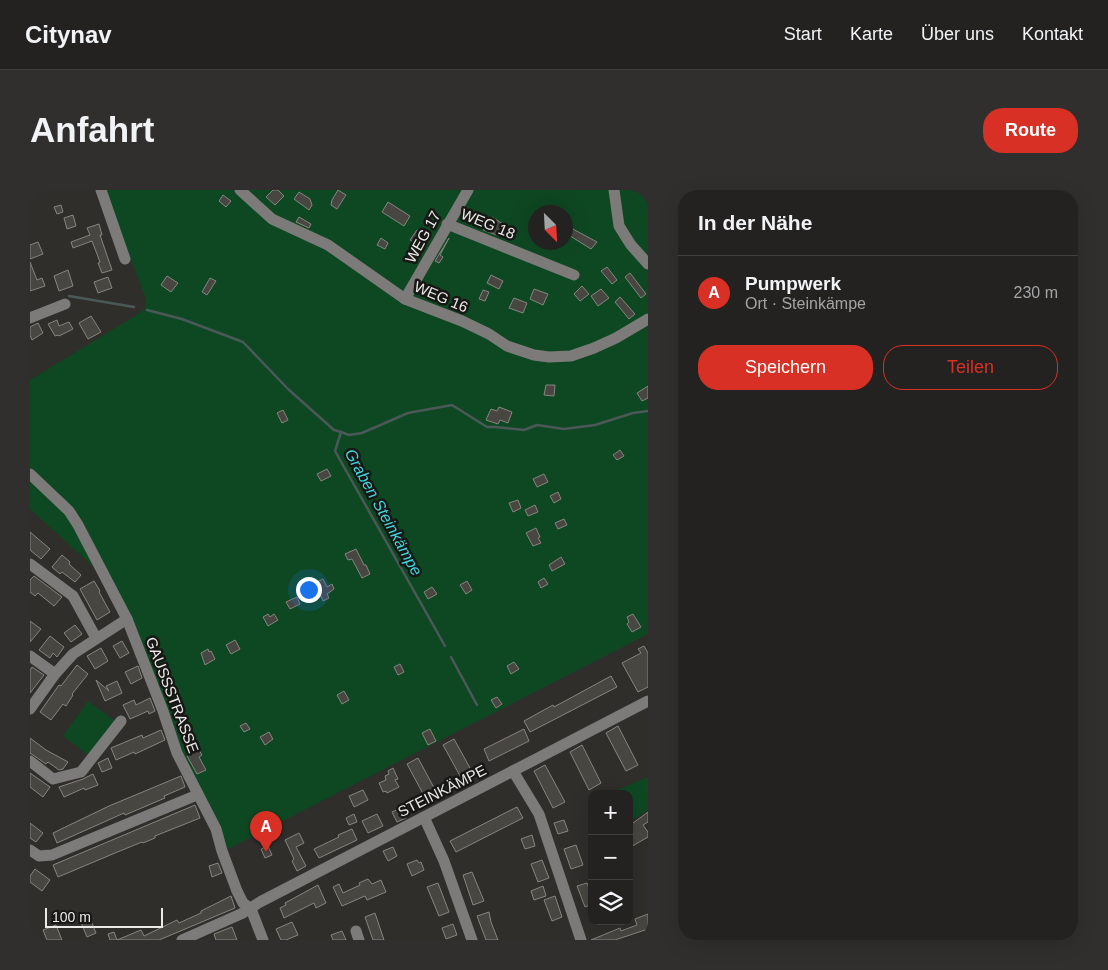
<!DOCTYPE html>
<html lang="de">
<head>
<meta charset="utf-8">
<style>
  body { margin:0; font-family:Arial,sans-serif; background:#302f2d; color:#f1f3f6 }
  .controls { position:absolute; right:15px; bottom:15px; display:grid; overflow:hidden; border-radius:10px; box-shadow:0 5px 20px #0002 }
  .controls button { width:45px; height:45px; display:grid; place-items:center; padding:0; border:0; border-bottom:1px solid #413f3e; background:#242220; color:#f1f3f6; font:25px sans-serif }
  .compass { position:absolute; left:498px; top:15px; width:45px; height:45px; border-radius:50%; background:#242220; box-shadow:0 5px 20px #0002; rotate:156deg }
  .scale { position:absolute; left:15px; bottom:12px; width:118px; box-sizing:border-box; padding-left:5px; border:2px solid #ebeae7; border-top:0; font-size:14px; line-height:18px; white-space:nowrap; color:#ebeae7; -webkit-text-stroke:4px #171715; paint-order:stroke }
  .you { position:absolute; left:278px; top:399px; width:18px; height:18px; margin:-12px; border:4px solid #fff; border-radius:50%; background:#1a73e8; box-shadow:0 0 0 8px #1a73e833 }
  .badge { display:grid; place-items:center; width:32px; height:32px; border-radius:50%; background:#d93025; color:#fff; font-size:16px; font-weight:700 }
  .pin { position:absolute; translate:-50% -41px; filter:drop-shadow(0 1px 2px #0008) }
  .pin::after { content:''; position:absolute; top:26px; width:18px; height:15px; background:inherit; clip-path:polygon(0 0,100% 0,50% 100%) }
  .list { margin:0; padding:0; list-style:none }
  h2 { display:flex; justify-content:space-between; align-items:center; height:65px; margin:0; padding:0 20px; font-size:21px }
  h2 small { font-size:16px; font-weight:400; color:#a3a4a5 }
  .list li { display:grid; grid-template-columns:32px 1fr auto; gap:15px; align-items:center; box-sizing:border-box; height:75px; padding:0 20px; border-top:1px solid #413f3e }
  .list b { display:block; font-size:19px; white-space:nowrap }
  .list p { margin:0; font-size:16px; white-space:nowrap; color:#a3a4a5 }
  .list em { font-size:16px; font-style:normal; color:#a3a4a5 }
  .actions { display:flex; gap:10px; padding:15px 20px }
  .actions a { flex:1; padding:11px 0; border:1px solid #d93025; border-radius:20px; text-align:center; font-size:18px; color:#d93025 }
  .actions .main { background:#d93025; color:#fff }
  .icon { flex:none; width:28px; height:28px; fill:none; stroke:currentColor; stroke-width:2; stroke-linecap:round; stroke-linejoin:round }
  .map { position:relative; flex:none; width:618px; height:750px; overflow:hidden; border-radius:20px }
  header { display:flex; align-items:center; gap:30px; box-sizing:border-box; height:70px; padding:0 25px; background:#242220; border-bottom:1px solid #413f3e }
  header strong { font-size:24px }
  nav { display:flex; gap:28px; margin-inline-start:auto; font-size:18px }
  .intro { display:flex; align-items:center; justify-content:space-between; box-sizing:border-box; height:120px; padding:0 30px }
  h1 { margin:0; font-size:35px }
  .button { padding:12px 22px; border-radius:20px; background:#d93025; color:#fff; font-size:18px; font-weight:700 }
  main { display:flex; gap:30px; padding:0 30px }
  aside { flex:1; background:#242220; border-radius:20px; box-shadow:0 5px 20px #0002 }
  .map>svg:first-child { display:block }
  .green { fill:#0e4822; fill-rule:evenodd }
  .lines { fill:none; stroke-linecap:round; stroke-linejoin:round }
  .stream { stroke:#4b5858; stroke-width:2.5 }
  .building { fill:#484641; stroke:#868580 }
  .minor { stroke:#7d7a7a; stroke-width:11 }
  .labels { text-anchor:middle; stroke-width:5; stroke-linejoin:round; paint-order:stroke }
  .street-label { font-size:15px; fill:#ebeae7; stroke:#171715 }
  .water-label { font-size:16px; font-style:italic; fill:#3cd7de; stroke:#171715 }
</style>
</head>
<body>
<header>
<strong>Citynav</strong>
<nav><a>Start</a><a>Karte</a><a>Über uns</a><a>Kontakt</a></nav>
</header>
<div class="intro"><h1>Anfahrt</h1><a class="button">Route</a></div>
<main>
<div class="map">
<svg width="618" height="750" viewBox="0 0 618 750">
  <rect width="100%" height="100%" fill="#302e2a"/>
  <g class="green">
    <path d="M75,0h543v444l-420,215 -129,-277 -69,-63v-129l110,-67 5,-5 1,-9zM506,22h30v30h-30z"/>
    <polygon points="58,511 85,531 60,566 33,546"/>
    <polygon points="618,587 618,620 599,632 599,604 578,604"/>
  </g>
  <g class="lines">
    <g class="stream">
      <polyline points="39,106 104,117"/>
      <polyline points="117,120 152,129 213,152 258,199 304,240 311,242"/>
      <polyline points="415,456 305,261 311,242 319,245 332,243 378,223 422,215 457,237 465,237 494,240 507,235 534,239 565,235 603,223 618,221"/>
      <polyline points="421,467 447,515"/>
    </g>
  </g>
  <g class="building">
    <polygon points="243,0 248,0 254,6 245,15 236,7"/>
    <polygon points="308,0 316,5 307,19 301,15 302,10"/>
    <polygon points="269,2 280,9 282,15 279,20 264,9"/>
    <polygon points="193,5 201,11 196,17 189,11"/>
    <polygon points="358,12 380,26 374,36 352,22"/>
    <polygon points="31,15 33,22 27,24 24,17"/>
    <polygon points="43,25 46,36 37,39 34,28"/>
    <polygon points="269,27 281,34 279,38 266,32"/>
    <polygon points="462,27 476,36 469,46 453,40"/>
    <polygon points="69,34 72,45 70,45 82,80 72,83 68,73 70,72 62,51 43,58 41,52 60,45 57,38"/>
    <polygon points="541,38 567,52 561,59 537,44"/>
    <polygon points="387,40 394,43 388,54 380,50"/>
    <polygon points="351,48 358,53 355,59 347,55"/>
    <polygon points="419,48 410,65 413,67 409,73 405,71"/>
    <polygon points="8,52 13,64 0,69 0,55"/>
    <polygon points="0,72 7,90 12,88 15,96 0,101"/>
    <polygon points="577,77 587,90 582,94 571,81"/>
    <polygon points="38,80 43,96 29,101 24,86"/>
    <polygon points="600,83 616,104 611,108 595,87"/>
    <polygon points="461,85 473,91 469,99 457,93"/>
    <polygon points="137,86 148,93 141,102 131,95"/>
    <polygon points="78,87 82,98 68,103 64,92"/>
    <polygon points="180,88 186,91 177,105 172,102"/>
    <polygon points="552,96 559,104 550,111 544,104"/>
    <polygon points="504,99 518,104 513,115 500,109"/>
    <polygon points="571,99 579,108 568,116 561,106"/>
    <polygon points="453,100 459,102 455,111 449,109"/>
    <polygon points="590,107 605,124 599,129 585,112"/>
    <polygon points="484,108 497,113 493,123 479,118"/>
    <polygon points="61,126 71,142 58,149 49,133"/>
    <polygon points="27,130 29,136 39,132 43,139 29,146 28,145 25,146 18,134"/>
    <polygon points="8,133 13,143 2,150 0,145 0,137"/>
    <polygon points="516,195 525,195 524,206 514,205"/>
    <polygon points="618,196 618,208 612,211 607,203"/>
    <polygon points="469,217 482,222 478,233 470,230 468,234 456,230 461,219 467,221"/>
    <polygon points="253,220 258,230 252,233 247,223"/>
    <polygon points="590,260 594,266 587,270 583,265"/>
    <polygon points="297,279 301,286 291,291 287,284"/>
    <polygon points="514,284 518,292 507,297 503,289"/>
    <polygon points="528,302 531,309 524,313 520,306"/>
    <polygon points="488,310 491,318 483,322 479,313"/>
    <polygon points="505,315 508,322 498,326 495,320"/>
    <polygon points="534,329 537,335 528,339 525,333"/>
    <polygon points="506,338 510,347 508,348 511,353 503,356 496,343"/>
    <polygon points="0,342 20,359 11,369 0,360"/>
    <polygon points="326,359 334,375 336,375 340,384 332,388 322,369 318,370 315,364"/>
    <polygon points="32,365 40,372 39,374 51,385 45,392 32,382 30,384 22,377"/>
    <polygon points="531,367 535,374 522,381 519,375"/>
    <polygon points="4,386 32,407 24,416 8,403 5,406 0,402 0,390"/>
    <polygon points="514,388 518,394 511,398 508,392"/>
    <polygon points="293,389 297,397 302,394 304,399 297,404 299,408 293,411 291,406 288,408 285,402 289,401 285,393"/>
    <polygon points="64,391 70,401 69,402 80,422 67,430 50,399"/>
    <polygon points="437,391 442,400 436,404 430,395"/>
    <polygon points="402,397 407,404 398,409 394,402"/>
    <polygon points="267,407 270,414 260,419 256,412"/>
    <polygon points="238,424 240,427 244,424 248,430 238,436 233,427"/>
    <polygon points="603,424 611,437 602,442 597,434 599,432 597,427"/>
    <polygon points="0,431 11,439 0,452"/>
    <polygon points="45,435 52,444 41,452 34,443"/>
    <polygon points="20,446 34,457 27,467 23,463 20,468 9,460"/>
    <polygon points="205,450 210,459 201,464 196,455"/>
    <polygon points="92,451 99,463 90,468 83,456"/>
    <polygon points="614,456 618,463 618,497 608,502 592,473 611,463 608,459"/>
    <polygon points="71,458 78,471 65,479 57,466"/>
    <polygon points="178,459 179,462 181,461 185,469 175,475 171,463"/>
    <polygon points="484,472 489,479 481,484 477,476"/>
    <polygon points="370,474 374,482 368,485 364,477"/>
    <polygon points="47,475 58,484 42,504 43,505 36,516 33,514 21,530 10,522 29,495 31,496"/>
    <polygon points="108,476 112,488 101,494 95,482"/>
    <polygon points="2,477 14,485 0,503 0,480"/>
    <polygon points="581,486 587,497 500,542 494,531 523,515 524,517"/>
    <polygon points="66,490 79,501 76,496 87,491 92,503 75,511"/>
    <polygon points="314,501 319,510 312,514 307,505"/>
    <polygon points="467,507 472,514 466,518 461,510"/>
    <polygon points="120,508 125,521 119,524 118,521 100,529 93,515 104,510 106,515"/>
    <polygon points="216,533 220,539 214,542 210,536"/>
    <polygon points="588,536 608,575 596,581 576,543"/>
    <polygon points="400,539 406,551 398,555 392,543"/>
    <polygon points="494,539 499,551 459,571 454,559"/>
    <polygon points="131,540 135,550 105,564 104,562 86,570 81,558 112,545 113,548"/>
    <polygon points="239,542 243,549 235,555 230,547"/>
    <polygon points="0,548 16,560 38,572 33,579 29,580 18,572 16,574 0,563"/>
    <polygon points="424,549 445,587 434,593 413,555"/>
    <polygon points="552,555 571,593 559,600 540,562"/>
    <polygon points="169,560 172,565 169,567 176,580 167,584 157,566"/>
    <polygon points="78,568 82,578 72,582 68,573"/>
    <polygon points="388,568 409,607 398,613 377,574"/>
    <polygon points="515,575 535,612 523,618 504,581"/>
    <polygon points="363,578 368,589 365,590 369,597 357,603 356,601 353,602 349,593 356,590 355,586 359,584 358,581"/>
    <polygon points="0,583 20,597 13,607 0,597"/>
    <polygon points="63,584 68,595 55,600 54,598 34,607 29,597 53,589"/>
    <polygon points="151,586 155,597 134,606 135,608 95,625 94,623 27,653 23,643 79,616"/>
    <polygon points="333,600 338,610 324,617 319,606"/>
    <polygon points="165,615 170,628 125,646 125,648 113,653 112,652 85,663 28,687 23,675"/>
    <polygon points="487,617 493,628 426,662 420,651"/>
    <polygon points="371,618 376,628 367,632 362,622"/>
    <polygon points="618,622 618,632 613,635 618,642 618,647 599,658 599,636"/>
    <polygon points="324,624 327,632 319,635 316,628"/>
    <polygon points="347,624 353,636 338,643 332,631"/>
    <polygon points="534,630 538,641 528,644 524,633"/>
    <polygon points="0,633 13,643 6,652 0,648"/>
    <polygon points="322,639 327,650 289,668 284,659 309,647 308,645"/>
    <polygon points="269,643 274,653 266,657 276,676 267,681 262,671 264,669 255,650"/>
    <polygon points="502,645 505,656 495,659 491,649"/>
    <polygon points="546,655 553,675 541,679 534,659"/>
    <polygon points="238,656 242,665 235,668 231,659"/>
    <polygon points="363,657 367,666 358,671 353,661"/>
    <polygon points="387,670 389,673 391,672 394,680 382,686 377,674"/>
    <polygon points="512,670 519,688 508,692 501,674"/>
    <polygon points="188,673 192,683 182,687 179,676"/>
    <polygon points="5,679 20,690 12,701 0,692 0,686"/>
    <polygon points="442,682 454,711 443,715 433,685"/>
    <polygon points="338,689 342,694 351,690 356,702 337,710 335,706 312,716 303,697 309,694 313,703 330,695 329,693"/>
    <polygon points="408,693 419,722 409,726 397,697"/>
    <polygon points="557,693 562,706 562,714 555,717 547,696"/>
    <polygon points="288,695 296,713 286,718 284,713 254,728 250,718 256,715 255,713"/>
    <polygon points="513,696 516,706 504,710 501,701"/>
    <polygon points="201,706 205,718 129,750 80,750 78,744 84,742 87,750 111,740 114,746 147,730 149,733 171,723 171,721"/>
    <polygon points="525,706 532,727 522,731 514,710"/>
    <polygon points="459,722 461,732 468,750 456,750 447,726"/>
    <polygon points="345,723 354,750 343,750 335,727"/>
    <polygon points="618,724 618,739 585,750 561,750 590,738 591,741 607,735 605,729"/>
    <polygon points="59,726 66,743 57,747 50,730"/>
    <polygon points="262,732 268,745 256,750 251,750 246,739"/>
    <polygon points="423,734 427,745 416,749 412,738"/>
    <polygon points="26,735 32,750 17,750 13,740"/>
    <polygon points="202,737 207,750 186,750 184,744"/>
    <polygon points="312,741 316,750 303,750 301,745"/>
  </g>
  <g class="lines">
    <g class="minor">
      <polyline points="71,0 95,69"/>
      <polyline points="210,0 242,29 298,55 375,109 432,131 459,144 477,156 504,165 519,167 541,166 564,158 586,148 618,129"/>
      <polyline points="584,0 589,36 601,55 618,74"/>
      <polyline points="417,34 544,85"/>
      <polyline points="375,109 438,0"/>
      <polyline points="0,128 35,114"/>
      <polyline points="0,284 39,321 48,335 97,429 133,521 147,563 186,639 192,661 207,701 213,713 221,719 233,750"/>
      <polyline points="0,374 43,406 66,448"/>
      <polyline points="0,466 25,484"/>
      <polyline points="0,519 25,484 43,464 97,429"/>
      <polyline points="0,571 23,589 51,582 91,531"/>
      <polyline points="483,581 509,624 551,750"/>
      <polyline points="394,627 414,671 442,750"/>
      <polyline points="0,660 9,666 22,665 167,605"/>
      <polyline points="326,741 329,750"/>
      <polyline points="152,750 213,723 230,712 618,511"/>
    </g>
  </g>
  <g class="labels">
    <g class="street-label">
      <text transform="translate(458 34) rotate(22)" y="5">WEG 18</text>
      <text transform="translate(393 47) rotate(-61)" y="5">WEG 17</text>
      <text transform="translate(411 107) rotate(23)" y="5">WEG 16</text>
      <text transform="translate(142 505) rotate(69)" y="5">GAUSSSTRASSE</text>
      <text transform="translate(412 601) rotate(-27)" y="5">STEINKÄMPE</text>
    </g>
    <g class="water-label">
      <text transform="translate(354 322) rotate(61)" y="6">Graben Steinkämpe</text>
    </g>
  </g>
</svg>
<div class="controls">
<button>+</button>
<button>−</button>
<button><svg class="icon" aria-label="layers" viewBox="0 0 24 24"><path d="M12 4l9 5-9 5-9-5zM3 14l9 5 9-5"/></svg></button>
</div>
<svg class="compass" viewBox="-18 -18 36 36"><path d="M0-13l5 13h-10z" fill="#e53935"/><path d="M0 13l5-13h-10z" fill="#a3a4a5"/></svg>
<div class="scale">100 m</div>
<div class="you"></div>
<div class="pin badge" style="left:236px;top:662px">A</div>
</div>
<aside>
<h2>In der Nähe<small></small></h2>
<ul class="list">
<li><span class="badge">A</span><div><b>Pumpwerk</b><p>Ort · Steinkämpe</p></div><em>230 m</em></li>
</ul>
<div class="actions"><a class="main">Speichern</a><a>Teilen</a></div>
</aside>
</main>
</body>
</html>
